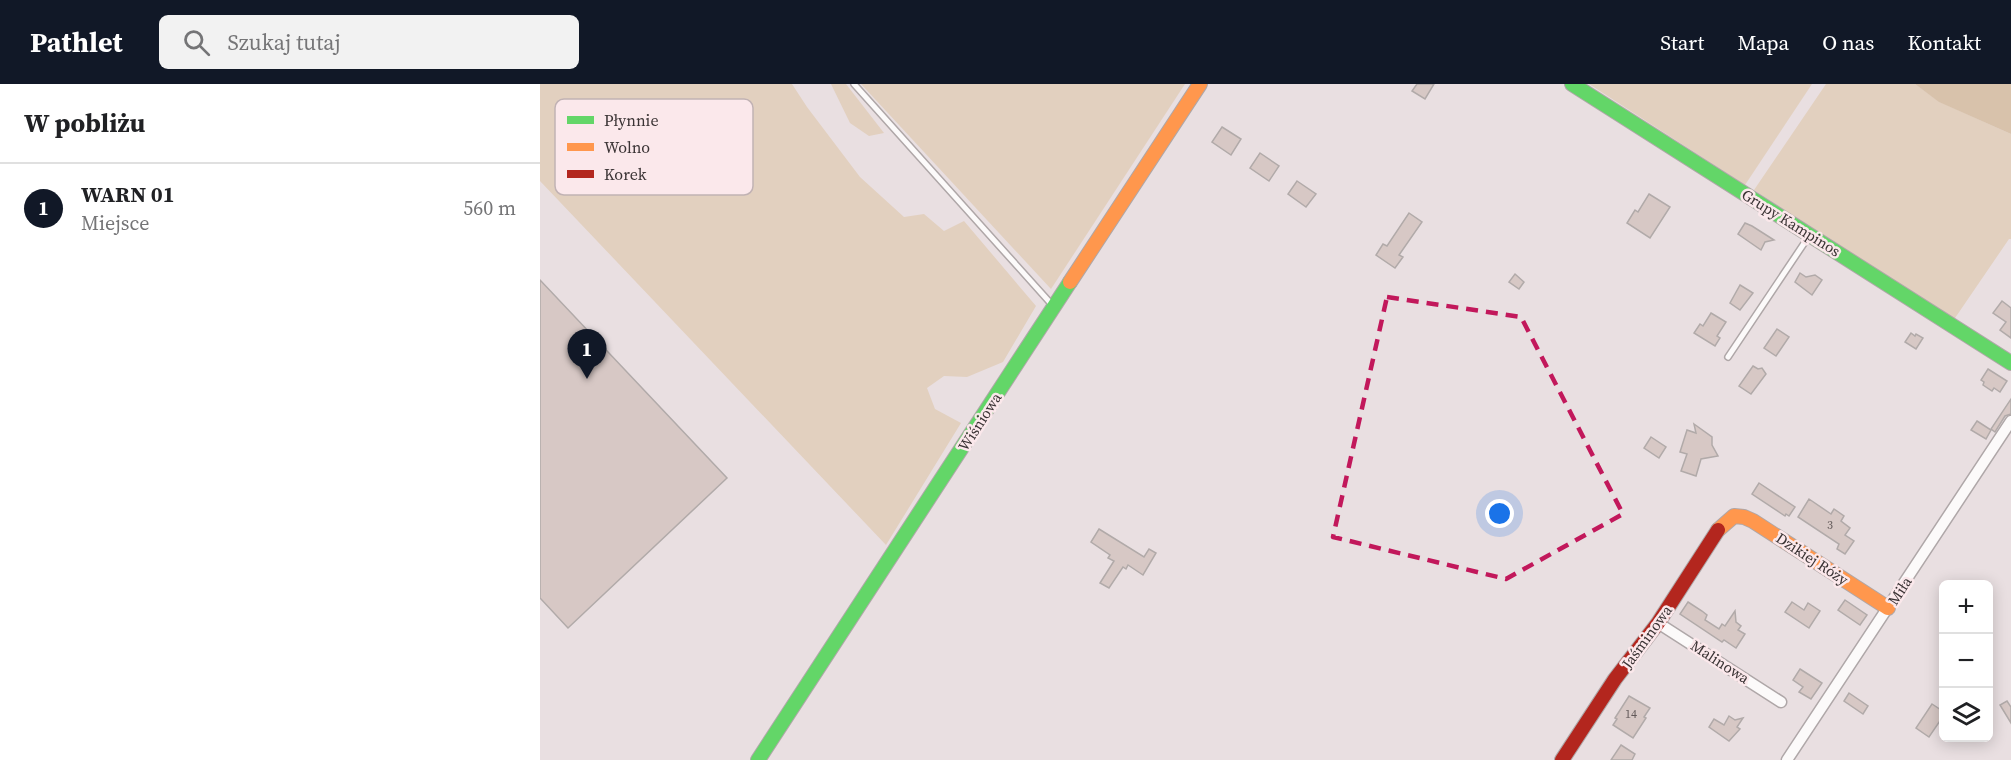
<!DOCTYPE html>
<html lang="pl">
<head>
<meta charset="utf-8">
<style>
  body { margin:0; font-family:"Source Serif 4",serif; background:#f2f2f2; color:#202124 }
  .controls { position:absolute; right:18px; bottom:18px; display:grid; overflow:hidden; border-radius:9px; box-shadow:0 3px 15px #0003 }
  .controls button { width:54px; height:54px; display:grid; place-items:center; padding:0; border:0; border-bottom:2px solid #e0e0e0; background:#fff; color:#202124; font:30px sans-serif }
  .you { position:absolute; left:960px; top:430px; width:21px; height:21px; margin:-15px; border:4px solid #fff; border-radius:50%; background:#1a73e8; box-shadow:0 0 0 9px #1a73e833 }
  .badge { display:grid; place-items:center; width:39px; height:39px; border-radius:50%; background:#111827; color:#fff; font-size:20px; font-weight:700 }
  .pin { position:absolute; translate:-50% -50px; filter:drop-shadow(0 2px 3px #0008) }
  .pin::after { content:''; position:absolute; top:32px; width:21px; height:18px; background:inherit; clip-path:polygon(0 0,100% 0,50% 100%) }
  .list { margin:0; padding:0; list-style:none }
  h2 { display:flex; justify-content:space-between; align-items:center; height:78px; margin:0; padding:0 24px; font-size:26px }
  h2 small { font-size:20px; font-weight:400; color:#757577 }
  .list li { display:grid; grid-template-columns:39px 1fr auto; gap:18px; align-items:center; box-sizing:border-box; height:90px; padding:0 24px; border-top:2px solid #e0e0e0 }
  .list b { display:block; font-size:22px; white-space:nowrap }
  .list p { margin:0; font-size:20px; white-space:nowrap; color:#757577 }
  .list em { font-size:20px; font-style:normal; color:#757577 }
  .icon { flex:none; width:33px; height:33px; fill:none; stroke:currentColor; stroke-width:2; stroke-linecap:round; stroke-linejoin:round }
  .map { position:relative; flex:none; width:1471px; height:676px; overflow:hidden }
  header { display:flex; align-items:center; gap:36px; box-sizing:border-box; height:84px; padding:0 30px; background:#111827; color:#fff }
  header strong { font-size:28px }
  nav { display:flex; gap:33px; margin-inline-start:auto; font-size:21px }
  .search { width:420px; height:54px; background:#f2f2f2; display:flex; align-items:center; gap:15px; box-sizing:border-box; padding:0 21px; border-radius:9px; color:#757577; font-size:22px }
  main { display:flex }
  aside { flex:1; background:#fff }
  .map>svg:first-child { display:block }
  .green { fill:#e2d0bf }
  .forest { fill:#d8c2ab }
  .building { fill:#d7c8c5; stroke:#b1aaa9; stroke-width:1.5 }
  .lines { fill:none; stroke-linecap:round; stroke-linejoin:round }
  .lane-casing { stroke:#afa7a8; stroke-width:8 }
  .street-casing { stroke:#afa7a8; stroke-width:13 }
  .fast-casing { stroke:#afa7a8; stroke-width:16 }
  .slow-casing { stroke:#afa7a8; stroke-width:16 }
  .jam-casing { stroke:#afa7a8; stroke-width:16 }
  .lane { stroke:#fcfafa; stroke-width:5 }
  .street { stroke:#fcfafa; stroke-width:10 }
  .fast { stroke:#63d668; stroke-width:14 }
  .slow { stroke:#ff974d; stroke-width:14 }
  .jam { stroke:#b3261e; stroke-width:14 }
  .marked { fill:none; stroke:#c2185b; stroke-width:4.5; stroke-dasharray:12 8; stroke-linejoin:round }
  .labels { text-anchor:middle; stroke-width:5; stroke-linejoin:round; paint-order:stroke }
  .number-label { font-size:12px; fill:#625959 }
  .street-label { font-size:15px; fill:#3b3435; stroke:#fbe8eb }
  .key { fill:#fbe8eb; stroke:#c1b2b4; stroke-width:1.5 }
  .key-label { font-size:16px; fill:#3b3435 }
</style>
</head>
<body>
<header>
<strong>Pathlet</strong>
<div class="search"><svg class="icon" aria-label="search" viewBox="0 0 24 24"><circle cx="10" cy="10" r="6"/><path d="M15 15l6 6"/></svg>Szukaj tutaj</div>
<nav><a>Start</a><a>Mapa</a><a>O nas</a><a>Kontakt</a></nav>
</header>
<main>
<aside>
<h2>W pobliżu<small></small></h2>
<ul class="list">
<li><span class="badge">1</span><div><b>WARN 01</b><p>Miejsce</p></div><em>560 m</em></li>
</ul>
</aside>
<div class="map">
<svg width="1471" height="676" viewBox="0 0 1471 676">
  <rect width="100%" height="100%" fill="#e9dfe1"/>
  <g class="green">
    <polygon points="0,0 252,0 267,23 320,93 364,133 384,130 404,147 424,137 496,222 463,278 427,293 404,292 387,304 395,325 421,339 346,461 0,97"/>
    <polygon points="291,0 306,0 344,49 329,52 310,39"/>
    <polygon points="321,0 645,0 511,205"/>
    <polygon points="1049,0 1272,0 1205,101"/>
    <polygon points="1286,0 1375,0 1400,18 1471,50 1471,155 1469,155 1413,237 1214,106"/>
  </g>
  <polygon class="forest" points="1375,0 1471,0 1471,50 1399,18"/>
  <g class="building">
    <polygon points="877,0 894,0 885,15 872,7"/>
    <polygon points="682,43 701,55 691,71 672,58"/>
    <polygon points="720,69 739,82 729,97 710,84"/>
    <polygon points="757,97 776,110 766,123 748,110"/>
    <polygon points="1109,110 1130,123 1110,154 1087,139 1095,126 1098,128"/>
    <polygon points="869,129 882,138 859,171 863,173 855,184 836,171 843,160 847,162"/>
    <polygon points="1205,139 1212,142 1234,156 1225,158 1221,166 1198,150"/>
    <polygon points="1260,189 1266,193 1275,191 1282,196 1272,211 1255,198"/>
    <polygon points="975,190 984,198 979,205 969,198"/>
    <polygon points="0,196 187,394 28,544 0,514"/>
    <polygon points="1200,201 1213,209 1200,226 1190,219"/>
    <polygon points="1462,217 1471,224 1471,254 1460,246 1466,238 1453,229"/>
    <polygon points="1171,229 1186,238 1177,252 1180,254 1175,262 1154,249 1160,240 1163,242"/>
    <polygon points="1237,245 1249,253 1236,272 1224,264"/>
    <polygon points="1371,249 1375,252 1376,250 1383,254 1376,265 1365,258"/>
    <polygon points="1213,282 1218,285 1222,284 1226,290 1211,310 1199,302"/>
    <polygon points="1448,285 1467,297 1460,308 1454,304 1452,307 1443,301 1444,298 1441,296"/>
    <polygon points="1471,315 1471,330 1465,332 1455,348 1451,345"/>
    <polygon points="1437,337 1451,346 1446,355 1431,346"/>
    <polygon points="1154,340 1172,353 1172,361 1178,372 1161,375 1156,392 1141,387 1147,370 1140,368 1147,346 1156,349"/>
    <polygon points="1111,353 1126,363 1119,374 1104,364"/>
    <polygon points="1219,399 1255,423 1249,432 1246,430 1245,432 1212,410"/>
    <polygon points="1269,415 1291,430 1294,425 1304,432 1301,437 1310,444 1305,451 1314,457 1305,470 1297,465 1299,460 1258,433"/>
    <polygon points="559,445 604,473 609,465 616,469 603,491 588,481 586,485 583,483 569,504 560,499 574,477 568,474 570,471 551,458"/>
    <polygon points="1305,516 1327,531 1320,541 1298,526"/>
    <polygon points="1148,518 1162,527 1167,531 1165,536 1179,545 1182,540 1185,542 1195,527 1196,538 1201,542 1198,546 1205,550 1196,564 1184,556 1182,558 1140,530"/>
    <polygon points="1252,518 1264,526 1268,519 1280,527 1269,544 1245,528"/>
    <polygon points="1260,585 1282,599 1271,615 1259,608 1263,603 1253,596"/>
    <polygon points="1309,609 1328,622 1323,630 1304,617"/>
    <polygon points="1089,612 1110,624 1104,633 1106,634 1093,654 1073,641 1077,635 1075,634"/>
    <polygon points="1467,617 1471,623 1471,639 1460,621"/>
    <polygon points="1392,620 1404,628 1404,631 1389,653 1376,644"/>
    <polygon points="1189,632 1195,636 1203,634 1197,643 1200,645 1189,657 1169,643 1174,635 1184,641"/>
    <polygon points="1081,661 1095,670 1092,676 1071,676"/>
  </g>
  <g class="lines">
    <g class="lane-casing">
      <g id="lane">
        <polyline points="314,0 514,223"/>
        <polyline points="1188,273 1269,152"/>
      </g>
    </g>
    <g class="street-casing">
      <g id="street">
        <polyline points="1118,539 1241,618"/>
        <polyline points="1247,676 1471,337"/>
      </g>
    </g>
    <g class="fast-casing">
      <g id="fast">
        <polyline points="1032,0 1471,279"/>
        <polyline points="218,676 530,198"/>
      </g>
    </g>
    <g class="slow-casing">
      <g id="slow">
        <polyline points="530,198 660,0"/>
        <polyline points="1178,446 1194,432 1204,433 1213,437 1348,524"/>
      </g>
    </g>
    <g class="jam-casing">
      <polyline id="jam" points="1022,676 1075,595 1118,539 1178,446"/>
    </g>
    <use href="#lane" class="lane"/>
    <use href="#street" class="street"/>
    <use href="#fast" class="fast"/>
    <use href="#slow" class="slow"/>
    <use href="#jam" class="jam"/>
  </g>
  <path class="marked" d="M847,213l134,20 102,197 -117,65 -173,-42z"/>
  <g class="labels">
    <g class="number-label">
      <text x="1290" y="445">3</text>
      <text x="1091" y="634">14</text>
    </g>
    <g class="street-label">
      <text transform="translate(1251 139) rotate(32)" y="5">Grupy Kampinos</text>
      <text transform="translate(440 338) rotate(-57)" y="5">Wiśniowa</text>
      <text transform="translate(1272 475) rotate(33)" y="5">Dzikiej Róży</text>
      <text transform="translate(1360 507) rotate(-57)" y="5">Miła</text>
      <text transform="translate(1107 553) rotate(-54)" y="5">Jaśminowa</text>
      <text transform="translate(1180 578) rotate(33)" y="5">Malinowa</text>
    </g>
  </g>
  <rect x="15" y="15" width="198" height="96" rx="9" class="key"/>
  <rect x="27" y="32" width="27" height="8" fill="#63d668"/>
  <rect x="27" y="59" width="27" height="8" fill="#ff974d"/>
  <rect x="27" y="86" width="27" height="8" fill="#b3261e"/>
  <g class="key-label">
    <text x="64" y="42">Płynnie</text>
    <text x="64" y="69">Wolno</text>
    <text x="64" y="96">Korek</text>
  </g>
</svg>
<div class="controls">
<button>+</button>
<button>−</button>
<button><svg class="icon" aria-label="layers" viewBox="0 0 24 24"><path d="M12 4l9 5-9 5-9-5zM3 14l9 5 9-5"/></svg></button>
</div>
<div class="you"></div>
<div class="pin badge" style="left:47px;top:295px">1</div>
</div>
</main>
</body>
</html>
